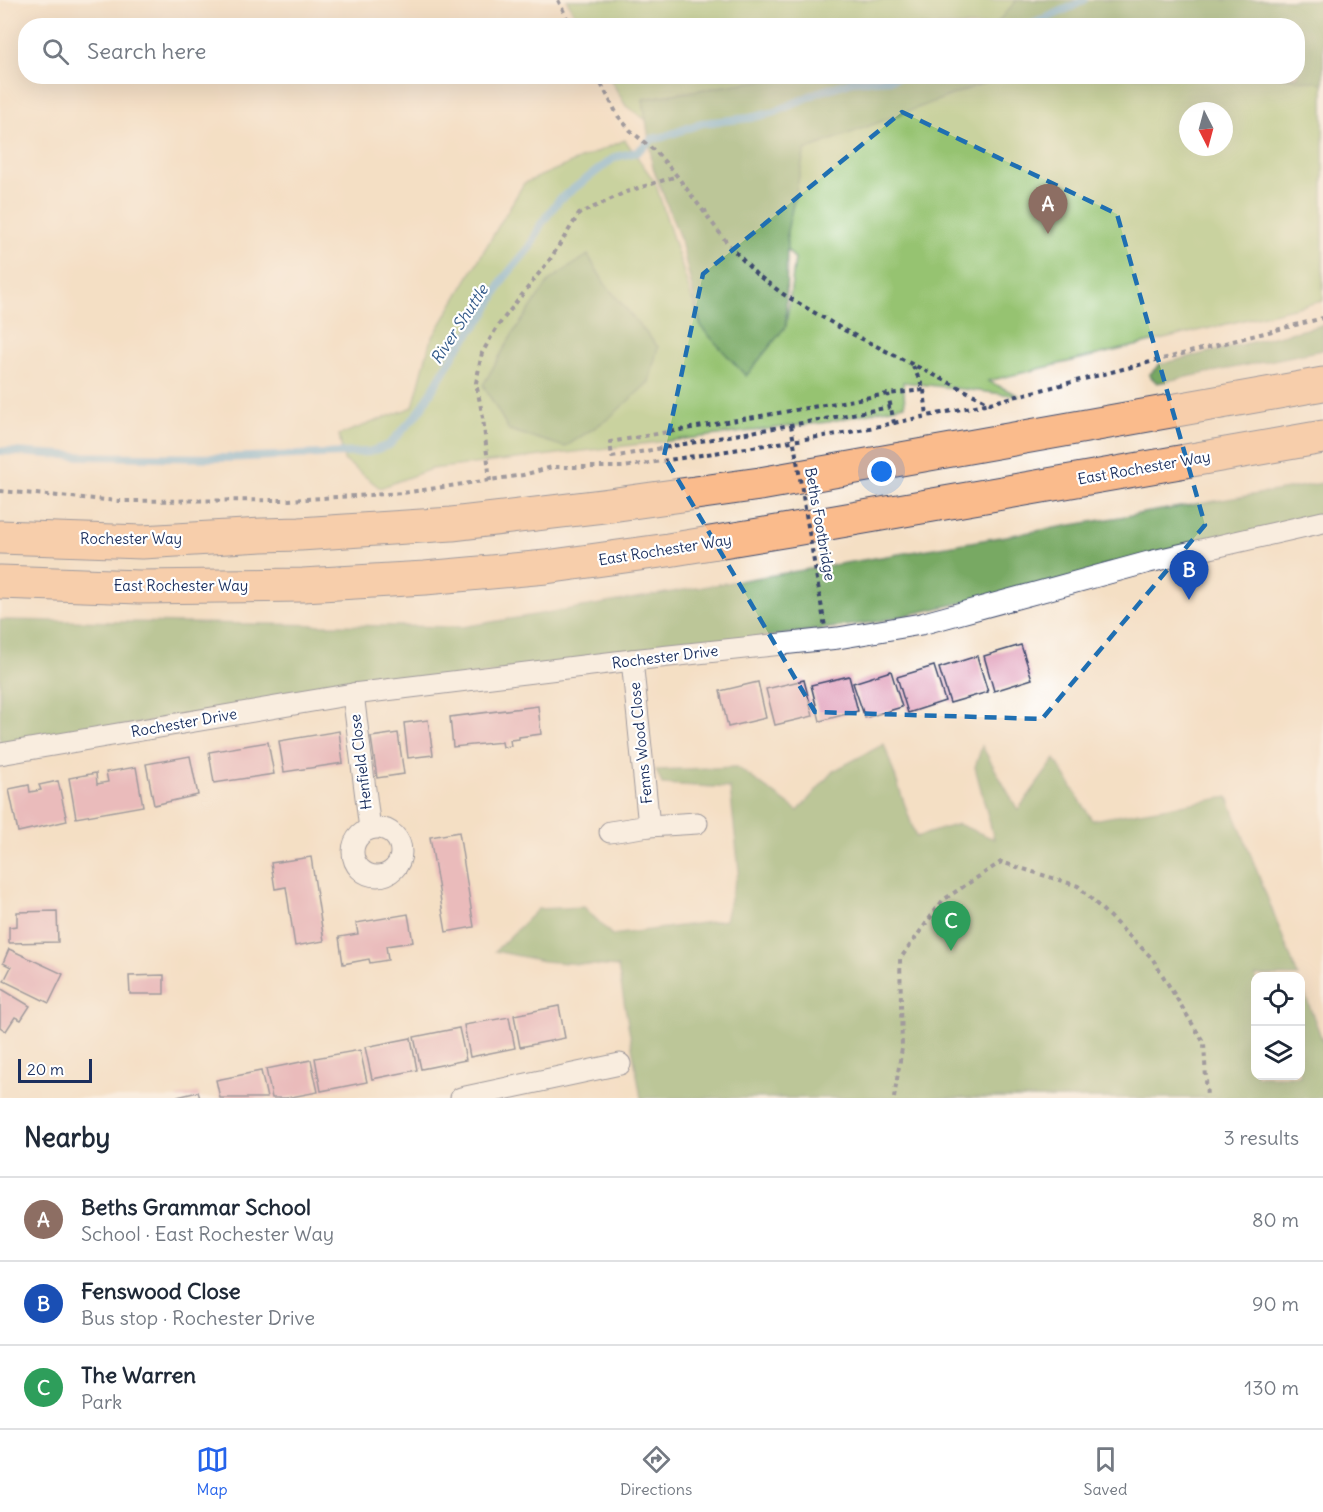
<!DOCTYPE html>
<html lang="en">
<head>
<meta charset="utf-8">
<style>
  body { margin:0; font-family:Delius,sans-serif; background:#f2f2f3; color:#1f2937 }
  .controls { position:absolute; right:18px; bottom:18px; display:grid; overflow:hidden; border-radius:12px; box-shadow:0 6px 24px #0002 }
  .controls button { width:54px; height:54px; display:grid; place-items:center; padding:0; border:0; border-bottom:2px solid #e0e1e3; background:#fff; color:#1f2937; font:30px sans-serif }
  .compass { position:absolute; left:1179px; top:102px; width:54px; height:54px; border-radius:50%; background:#fff; box-shadow:0 6px 24px #0002; rotate:174deg }
  .scale { position:absolute; left:18px; bottom:15px; width:74px; box-sizing:border-box; padding-left:6px; border:3px solid #1b2f5e; border-top:0; font-size:16px; line-height:21px; white-space:nowrap; color:#1b2f5e; -webkit-text-stroke:4px #fff; paint-order:stroke }
  .you { position:absolute; left:882px; top:472px; width:21px; height:21px; margin:-15px; border:4px solid #fff; border-radius:50%; background:#1a73e8; box-shadow:0 0 0 9px #1a73e833 }
  .badge { display:grid; place-items:center; width:39px; height:39px; border-radius:50%; background:#2563eb; color:#fff; font-size:20px; font-weight:700 }
  .pin { position:absolute; translate:-50% -50px; filter:drop-shadow(0 2px 3px #0008) }
  .pin::after { content:''; position:absolute; top:32px; width:21px; height:18px; background:inherit; clip-path:polygon(0 0,100% 0,50% 100%) }
  .list { margin:0; padding:0; list-style:none }
  h2 { display:flex; justify-content:space-between; align-items:center; height:78px; margin:0; padding:0 24px; font-size:26px }
  h2 small { font-size:20px; font-weight:400; color:#747a83 }
  .list li { display:grid; grid-template-columns:39px 1fr auto; gap:18px; align-items:center; box-sizing:border-box; height:84px; padding:0 24px; border-top:2px solid #e0e1e3 }
  .list b { display:block; font-size:22px; white-space:nowrap }
  .list p { margin:0; font-size:20px; white-space:nowrap; color:#747a83 }
  .list em { font-size:20px; font-style:normal; color:#747a83 }
  .icon { flex:none; width:33px; height:33px; fill:none; stroke:currentColor; stroke-width:2; stroke-linecap:round; stroke-linejoin:round }
  .map { position:relative; flex:none; width:1323px; height:1098px; overflow:hidden }
  .search { position:absolute; background:#fff; box-shadow:0 6px 24px #0002; left:18px; right:18px; top:18px; height:66px; display:flex; align-items:center; gap:15px; box-sizing:border-box; padding:0 21px; border-radius:24px; color:#747a83; font-size:22px }
  .sheet { height:330px; background:#fff }
  nav { display:flex; justify-content:space-around; align-items:center; box-sizing:border-box; height:84px; border-top:2px solid #e0e1e3; background:#fff; font-size:16px; color:#747a83 }
  nav a { display:grid; justify-items:center; gap:3px }
  nav .on { color:#2563eb }
  .map>svg:first-child { display:block }
  .green { fill:#96c371; stroke:#587968; stroke-width:1.5; fill-rule:evenodd }
  .forest { fill:#78a963; stroke:#4a6c60; stroke-width:1.5 }
  .lines { fill:none; stroke-linecap:round; stroke-linejoin:round }
  .stream { stroke:#60abd8; stroke-width:8 }
  .building { fill:#dd91b0 }
  .street-casing { stroke:#3c496d; stroke-width:23 }
  .highway-casing { stroke:#3c496d; stroke-width:35 }
  .path { stroke:#3c496d; stroke-width:4; stroke-dasharray:4.5 4.5; stroke-linecap:butt }
  .street { stroke:#fff; stroke-width:21 }
  .highway { stroke:#fabb8c; stroke-width:33 }
  .path-bridge { stroke:#3c496d; stroke-width:4; stroke-dasharray:4.5 4.5; stroke-linecap:butt }
  .marked { fill:none; stroke:#1f6fb2; stroke-width:4.5; stroke-dasharray:12 8; stroke-linejoin:round }
  .labels { text-anchor:middle; stroke-width:4.5; stroke-linejoin:round; paint-order:stroke }
  .street-label { font-size:15px; fill:#1b2f5e; stroke:#fff }
  .water-label { font-size:16px; font-style:italic; fill:#335a89; stroke:#fff }
</style>
</head>
<body>
<div class="map">
<svg width="1323" height="1098" viewBox="0 0 1323 1098">
  <rect width="100%" height="100%" fill="#fff"/>
  <filter id="ink" filterUnits="userSpaceOnUse"><feTurbulence type="fractalNoise" baseFrequency=".0167" numOctaves="2"/><feDisplacementMap in="SourceGraphic" scale="12" xChannelSelector="R" yChannelSelector="G"/><feConvolveMatrix kernelMatrix="1 2 1 2 8 2 1 2 1" color-interpolation-filters="sRGB"/></filter>
  <filter id="wash" filterUnits="userSpaceOnUse"><feTurbulence type="fractalNoise" baseFrequency=".008" numOctaves="4" result="noise"/><feDisplacementMap in="SourceGraphic" scale="24" xChannelSelector="R" yChannelSelector="G"/><feGaussianBlur stdDeviation="1.35" result="paint"/><feColorMatrix in="noise" values="0 0 0 0 0 0 0 0 0 0 0 0 0 0 0 0 0 1.4 0 .05"/><feComposite in="paint" operator="in"/></filter>
  <g filter="url(#wash)">
    <rect width="100%" height="100%" fill="#f4dfc4"/>
    <g class="green">
      <polygon points="567,0 1017,0 995,26 580,25"/>
      <path d="M1323,54v247l-335,80 32,15 -117,-14 2,23 -77,17 -397,47 -51,19 -36,-28 -5,-25 74,-28 17,-65 94,-159 101,-43 30,42 46,145 85,-1 9,-67 -88,-104 281,-78 310,-1zM1188,111h36v36h-36z"/>
      <polygon points="609,77 783,77 643,99 646,120 626,106"/>
    </g>
    <g class="forest">
      <polygon points="1017,0 1323,0 1323,83 1275,77 1298,76 1298,26 995,25"/>
      <polygon points="783,77 1000,77 805,150 787,231 786,326 746,376 701,327 681,241 653,168 643,99"/>
      <polygon points="588,255 605,284 658,347 649,382 608,419 565,447 509,430 483,385 512,335 550,280"/>
      <polygon points="1323,325 1323,350 1157,383 1149,375 1160,364"/>
      <polygon points="1323,483 1323,522 876,622 245,706 0,746 0,620 462,627"/>
      <polygon points="884,744 916,837 958,824 994,839 975,767 982,746 1018,810 1055,759 1092,820 1228,797 1298,976 1256,976 1256,1076 1300,1076 1301,984 1323,1042 1323,1098 641,1098 618,967 543,961 495,951 538,909 584,907 612,935 725,920 732,891 739,871 730,788 662,784 656,770 737,767 798,811 833,771"/>
    </g>
    <g class="lines">
      <g class="stream">
        <polyline points="1029,26 1073,6 1084,0"/>
        <polyline points="0,451 79,456 225,458 369,452 389,445 419,412 457,349 486,312 504,278 530,247 541,224 559,200 615,157 637,152 652,139 663,137 702,123 750,118 775,112 819,92 853,81 893,79 901,76"/>
      </g>
    </g>
    <g id="blocks">
      <g class="building">
        <polygon points="1021,645 1032,679 994,691 984,656"/>
        <polygon points="977,656 988,692 950,703 939,668"/>
        <polygon points="934,666 945,701 908,713 897,677"/>
        <polygon points="891,671 902,707 865,718 853,683"/>
        <polygon points="849,676 858,711 820,721 811,685"/>
        <polygon points="804,680 813,716 775,725 766,689"/>
        <polygon points="758,682 766,718 728,727 720,691"/>
        <polygon points="538,706 541,734 519,737 519,739 510,740 511,746 503,747 502,742 453,747 450,717"/>
        <polygon points="428,720 433,755 408,758 404,723"/>
        <polygon points="339,731 343,763 284,772 279,741"/>
        <polygon points="398,733 404,774 377,778 371,737"/>
        <polygon points="268,742 274,774 214,783 209,752"/>
        <polygon points="190,756 198,795 154,805 146,764"/>
        <polygon points="136,767 143,806 76,818 69,778 96,773 97,784 108,782 106,772"/>
        <polygon points="58,781 67,821 18,832 9,789 29,785 30,792 41,790 39,785"/>
        <polygon points="459,832 474,927 446,932 430,837"/>
        <polygon points="311,857 324,941 295,946 286,887 275,889 271,863"/>
        <polygon points="57,911 58,942 9,943 9,927 17,926 17,912"/>
        <polygon points="408,914 413,942 386,946 388,960 370,963 369,959 343,964 339,937 358,934 356,923"/>
        <polygon points="9,949 63,974 49,1003 4,981 11,967 3,963"/>
        <polygon points="164,975 164,994 130,994 129,976"/>
        <polygon points="0,988 30,1006 21,1020 15,1017 6,1031 0,1027"/>
        <polygon points="559,1006 565,1038 520,1047 514,1015"/>
        <polygon points="509,1017 515,1048 470,1057 464,1025"/>
        <polygon points="459,1028 466,1060 421,1069 414,1037"/>
        <polygon points="411,1038 417,1070 372,1079 365,1047"/>
        <polygon points="360,1050 367,1082 321,1091 315,1058"/>
        <polygon points="311,1060 318,1092 286,1098 272,1098 266,1069"/>
        <polygon points="261,1071 267,1098 220,1098 216,1080"/>
        <polygon points="198,1092 200,1098 177,1098 177,1097"/>
      </g>
    </g>
  </g>
  <g filter="url(#ink)">
    <use href="#blocks" fill-opacity="0" stroke="#3c496d" stroke-width="1.5"/>
    <g class="lines">
      <g class="street-casing">
        <g id="street">
          <polyline points="632,660 649,826"/>
          <polyline points="353,694 370,829"/>
          <polyline points="0,754 353,694 632,660 838,638 921,624 1149,562 1323,522"/>
          <circle cx="377" cy="852" r="24"/>
          <polyline points="610,832 649,826 697,823"/>
          <polyline points="461,1098 620,1064"/>
        </g>
      </g>
      <g class="highway-casing">
        <g id="highway">
          <polyline points="0,537 142,542 262,535 300,534 452,524 603,506 760,484 1323,384"/>
          <polyline points="0,582 139,587 303,585 425,578 546,567 668,550 789,530 1323,437"/>
        </g>
      </g>
      <g class="path">
        <polyline points="558,0 571,26"/>
        <polyline points="597,76 618,116 630,130 657,153 677,176 728,244 756,274 783,294 844,330 990,403 1323,318"/>
        <polyline points="703,212 711,209"/>
        <polyline points="924,390 927,416"/>
        <polyline points="891,407 612,457 610,442 888,394 924,390 913,366"/>
        <polyline points="894,423 990,403"/>
        <polyline points="490,481 483,418 476,383 482,353 497,327 551,258 579,214 626,192 677,176"/>
        <polyline points="0,491 119,501 289,500 403,493 523,475 552,467 623,467 850,432 894,423 888,394"/>
        <polyline points="894,1098 902,1048 900,959 943,900 1001,862 1078,886 1152,958 1204,1043 1207,1098"/>
      </g>
      <use href="#street" class="street"/>
      <use href="#highway" class="highway"/>
      <polyline class="path-bridge" points="791,425 825,627"/>
    </g>
  </g>
  <path d="M0 0H1323V1098H0ZM902,112l215,102 88,311 -163,194 -227,-7 -151,-256 39,-182z" fill="#f4dfc4" fill-opacity=".55" fill-rule="evenodd"/>
  <path class="marked" d="M902,112l215,102 88,311 -163,194 -227,-7 -151,-256 39,-182z"/>
  <g class="labels">
    <g class="street-label">
      <text transform="translate(1144 468) rotate(-10)" y="5">East Rochester Way</text>
      <text transform="translate(820 524) rotate(80)" y="5">Beths Footbridge</text>
      <text x="131" y="544">Rochester Way</text>
      <text transform="translate(665 550) rotate(-9)" y="5">East Rochester Way</text>
      <text x="181" y="591">East Rochester Way</text>
      <text transform="translate(665 657) rotate(-7)" y="5">Rochester Drive</text>
      <text transform="translate(184 723) rotate(-10)" y="5">Rochester Drive</text>
      <text transform="translate(641 743) rotate(-96)" y="5">Fenns Wood Close</text>
      <text transform="translate(361 762) rotate(-97)" y="5">Henfield Close</text>
    </g>
    <g class="water-label">
      <text transform="translate(459 324) rotate(-57)" y="6">River Shuttle</text>
    </g>
  </g>
</svg>
<div class="controls">
<button><svg class="icon" aria-label="locate" viewBox="0 0 24 24"><circle cx="12" cy="12" r="6"/><path d="M12 2v4M12 18v4M2 12h4M18 12h4"/></svg></button>
<button><svg class="icon" aria-label="layers" viewBox="0 0 24 24"><path d="M12 4l9 5-9 5-9-5zM3 14l9 5 9-5"/></svg></button>
</div>
<svg class="compass" viewBox="-18 -18 36 36"><path d="M0-13l5 13h-10z" fill="#e53935"/><path d="M0 13l5-13h-10z" fill="#747a83"/></svg>
<div class="scale">20 m</div>
<div class="you"></div>
<div class="pin badge" style="left:1048px;top:234px;background:#8d6e63">A</div>
<div class="pin badge" style="left:1189px;top:600px;background:#1a4fb4">B</div>
<div class="pin badge" style="left:951px;top:951px;background:#2e9e5b">C</div>
<div class="search"><svg class="icon" aria-label="search" viewBox="0 0 24 24"><circle cx="10" cy="10" r="6"/><path d="M15 15l6 6"/></svg>Search here</div>
</div>
<section class="sheet">
<h2>Nearby<small>3 results</small></h2>
<ul class="list">
<li><span class="badge" style="background:#8d6e63">A</span><div><b>Beths Grammar School</b><p>School · East Rochester Way</p></div><em>80 m</em></li>
<li><span class="badge" style="background:#1a4fb4">B</span><div><b>Fenswood Close</b><p>Bus stop · Rochester Drive</p></div><em>90 m</em></li>
<li><span class="badge" style="background:#2e9e5b">C</span><div><b>The Warren</b><p>Park</p></div><em>130 m</em></li>
</ul>
</section>
<nav>
<a class="on"><svg class="icon" aria-label="map" viewBox="0 0 24 24"><path d="M3 6l6-2 6 2 6-2v14l-6 2-6-2-6 2zM9 4v14M15 6v14"/></svg>Map</a>
<a><svg class="icon" aria-label="directions" viewBox="0 0 24 24"><path d="M12 3l9 9-9 9-9-9zM9 14v-3h6M13 9l2 2-2 2"/></svg>Directions</a>
<a><svg class="icon" aria-label="saved" viewBox="0 0 24 24"><path d="M7 4h10v16l-5-4-5 4z"/></svg>Saved</a>
</nav>
</body>
</html>
